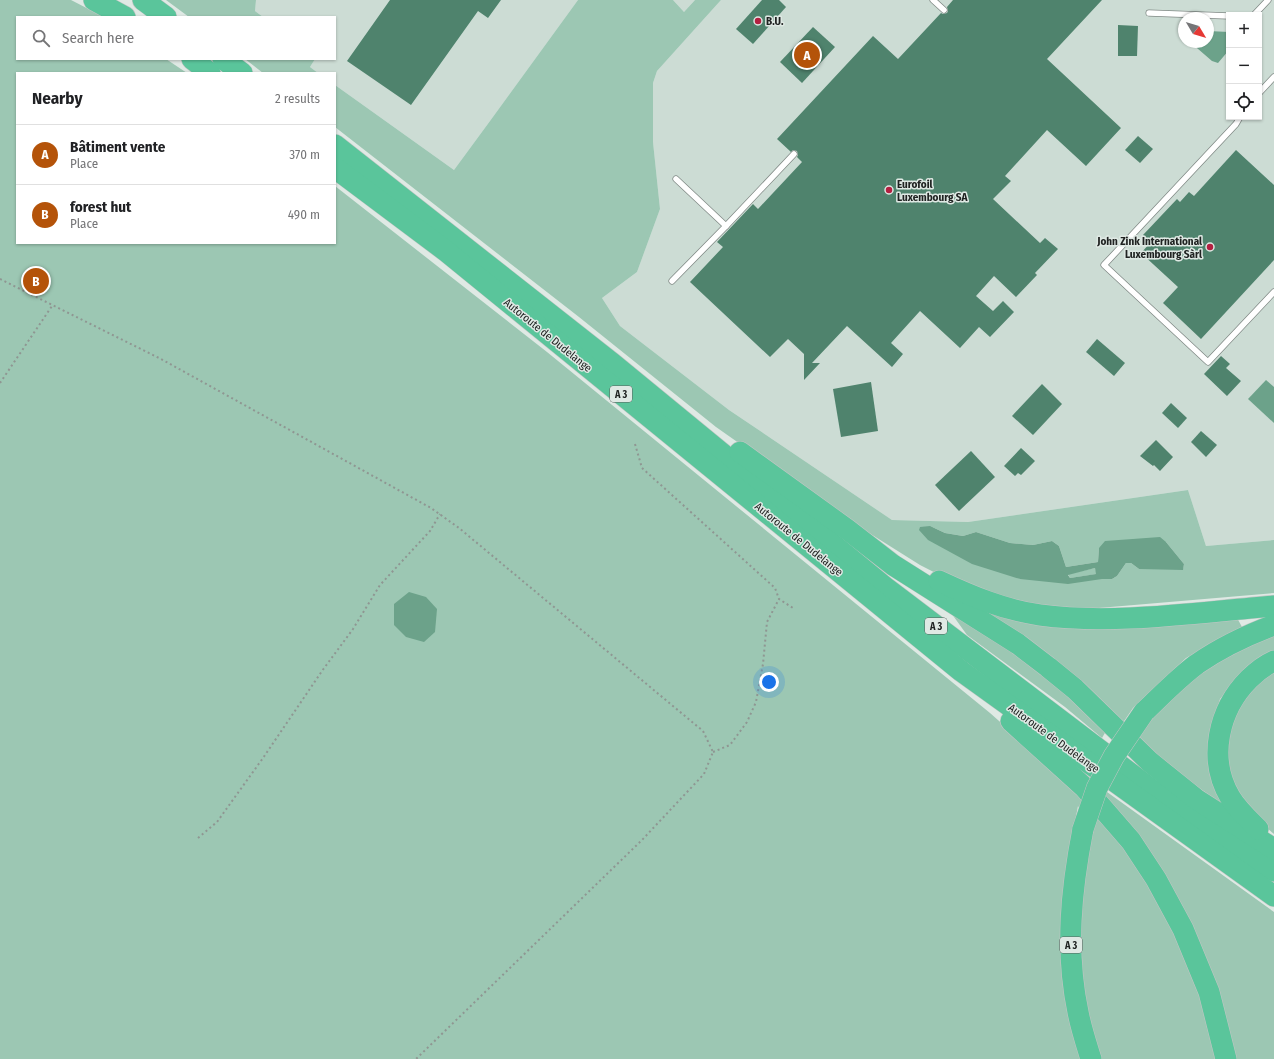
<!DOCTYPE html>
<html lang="en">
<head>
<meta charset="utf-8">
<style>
  body { margin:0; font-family:"Fira Sans Condensed",sans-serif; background:#f6f6f6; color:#202124 }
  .controls { position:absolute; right:12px; top:12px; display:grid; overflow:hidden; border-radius:0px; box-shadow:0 1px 3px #0004 }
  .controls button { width:36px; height:36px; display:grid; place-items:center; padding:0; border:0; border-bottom:1px solid #e0e0e0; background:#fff; color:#202124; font:20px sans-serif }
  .compass { position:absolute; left:1178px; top:12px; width:36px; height:36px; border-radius:50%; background:#fff; box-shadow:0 1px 3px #0004; rotate:128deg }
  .you { position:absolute; left:769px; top:682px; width:14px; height:14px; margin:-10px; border:3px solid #fff; border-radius:50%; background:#1a73e8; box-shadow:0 0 0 6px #1a73e833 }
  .badge { display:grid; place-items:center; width:26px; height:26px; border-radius:50%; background:#b45309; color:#fff; font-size:13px; font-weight:700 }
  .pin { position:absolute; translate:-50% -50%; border:2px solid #fff; box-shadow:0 1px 4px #0006 }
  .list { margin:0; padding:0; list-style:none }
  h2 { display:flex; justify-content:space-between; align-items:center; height:52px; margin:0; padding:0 16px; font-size:17px }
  h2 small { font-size:13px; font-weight:400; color:#757577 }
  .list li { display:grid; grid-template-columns:26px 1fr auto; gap:12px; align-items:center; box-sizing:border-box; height:60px; padding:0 16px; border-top:1px solid #e0e0e0 }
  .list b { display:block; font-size:15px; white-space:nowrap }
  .list p { margin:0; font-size:13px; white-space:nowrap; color:#757577 }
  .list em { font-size:13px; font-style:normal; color:#757577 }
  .icon { flex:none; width:22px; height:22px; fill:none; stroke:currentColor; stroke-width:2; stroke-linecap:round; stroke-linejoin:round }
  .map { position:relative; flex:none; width:1274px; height:1059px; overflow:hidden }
  .search { position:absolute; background:#fff; box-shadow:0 1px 3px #0004; left:16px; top:16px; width:320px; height:44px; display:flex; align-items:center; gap:10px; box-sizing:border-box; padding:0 14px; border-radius:0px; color:#757577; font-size:15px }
  .panel { position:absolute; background:#fff; box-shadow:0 1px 3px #0004; left:16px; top:72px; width:320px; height:172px; border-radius:0px }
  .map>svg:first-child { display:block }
  .built { fill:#ccdcd4; fill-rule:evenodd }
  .green { fill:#9cc7b3; fill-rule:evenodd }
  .water { fill:#6ca28a; fill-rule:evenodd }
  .building { fill:#4f836d }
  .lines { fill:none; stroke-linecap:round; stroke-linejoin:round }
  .service-casing { stroke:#818a86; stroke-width:7 }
  .motorway-casing { stroke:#c5c6c6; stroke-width:22 }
  .path { stroke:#8f9692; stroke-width:2; stroke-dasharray:2 3; stroke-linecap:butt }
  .service { stroke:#fff; stroke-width:5.5 }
  .motorway { stroke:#5ac59b; stroke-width:21 }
  .motorway-bridge-casing { stroke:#c5c6c6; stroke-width:22; stroke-linecap:butt }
  .motorway-bridge { stroke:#5ac59b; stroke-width:21 }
  .poi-dot { fill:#b32041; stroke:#dfe9e4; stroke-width:1.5 }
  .labels { text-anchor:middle; stroke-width:3; stroke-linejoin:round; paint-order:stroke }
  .shield { fill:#dfe9e4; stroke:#595e5c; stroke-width:1 }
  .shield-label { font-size:10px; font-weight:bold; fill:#202322 }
  .poi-label { font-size:11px; font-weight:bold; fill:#202322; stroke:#dfe9e4; text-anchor:start }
  .street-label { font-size:11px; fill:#202322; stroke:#dfe9e4 }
</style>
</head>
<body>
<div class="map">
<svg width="1274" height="1059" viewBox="0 0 1274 1059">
  <rect width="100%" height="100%" fill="#dfe9e4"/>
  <g class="built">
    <polygon points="256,0 578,0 490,121 454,170 335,85 335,73 318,73 310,67 315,59 335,59 335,17 263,17 255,11"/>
    <polygon points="673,0 695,0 684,12"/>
    <path d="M721,0h553v540l-68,6 -18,-56 -220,32 -76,-2 -163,-110 -109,-84 -18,-28 35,-26 23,-63 -7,-67v-59l4,-12zM1229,15h30v102h-30zM1184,18h24v24h-24z"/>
  </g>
  <g class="green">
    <polygon points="0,0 71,0 104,17 17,17 17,59 166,59 187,73 17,73 17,243 335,243 335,186 547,352 990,713 1065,779 1131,853 1189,955 1218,1059 1100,1059 1085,1004 1078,936 1090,830 1078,806 1065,874 1082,1059 0,1059"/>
    <polygon points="166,0 256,0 255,11 263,17 189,17"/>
    <path d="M578,0h95l11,12 11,-12h26l-64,71 -4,12v59l7,67 -23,63 -35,26 18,28 109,84 163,110 76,2 220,-32 18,56 68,-6v53l-187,16 -75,-7 -49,-15 -43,-22 -70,-44 -134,-94 -137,-110 -244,-190v-42l119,85 36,-49zM930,526l15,7 18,3 13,-4 34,11 23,2 19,-4 7,5 7,21 32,-5 1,-14 67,-6 18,22 -1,5h-44l-8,-6h-5l-9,13 -5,3h-92z"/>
    <polygon points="245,59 315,59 310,67 318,73 263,73"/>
    <polygon points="1095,568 1097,574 1070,578 1068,574"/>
    <polygon points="976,605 1236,616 1242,627 1186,658 1133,708 1120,727"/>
    <polygon points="949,610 1013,650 1065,690 1106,731 1102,738 1065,707 967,635"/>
    <polygon points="1274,634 1274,653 1244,671 1220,699 1213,725 1223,805 1156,757 1135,740 1142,729 1173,695 1209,666"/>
    <polygon points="1274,673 1274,834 1243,808 1226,764 1231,719 1243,697 1265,676"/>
    <polygon points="1075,769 1274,912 1274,1059 1230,1059 1197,945"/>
  </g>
  <g class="water">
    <polygon points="1208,31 1229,32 1229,50 1218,63 1212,61 1190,42 1208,42"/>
    <polygon points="1266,380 1274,387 1274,423 1248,399"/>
    <path d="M930,526l15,7 18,3 13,-4 34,11 23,2 19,-4 7,5 7,21 32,-5 1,-14 6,-7 55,-4 6,5 18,22 -1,6 -44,-1 -8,-6h-5l-9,13 -5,3h-10l-34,5 -48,-5 -48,-15 -44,-24 -9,-10 1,-3zM1095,568l1,6 -26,4 -2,-3z"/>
    <polygon points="409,592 426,597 437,609 435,632 424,642 406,637 394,625 394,604"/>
  </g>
  <g class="building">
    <polygon points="390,0 501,0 488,18 478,11 411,105 347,61"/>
    <polygon points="762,0 779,0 786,7 753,44 736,29"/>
    <polygon points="953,0 1102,0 1047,59 1121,128 1086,166 1047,130 1005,176 1011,181 993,199 1040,243 1045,238 1058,249 1035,273 1037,275 1016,297 994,276 976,296 993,311 1003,301 1014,312 990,337 979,327 960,348 920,311 891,343 903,354 892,367 847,326 812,363 820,363 804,380 804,354 788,339 770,357 690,282 723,247 717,242 753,204 758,209 802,162 797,157 798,155 797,151 793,150 791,152 777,139 873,36 898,59 941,13 943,14 947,13 948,11 947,7"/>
    <polygon points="1118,25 1138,26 1137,56 1118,56"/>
    <polygon points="813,27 835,47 802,83 780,62"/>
    <polygon points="1138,136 1153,149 1140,163 1125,150"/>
    <polygon points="1236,150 1274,185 1274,260 1201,339 1163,303 1178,287 1141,253 1151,242 1143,235 1177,199 1180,202 1189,192 1194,196"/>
    <polygon points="28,275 45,276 44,287 27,286"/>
    <polygon points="1097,339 1125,363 1114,376 1086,352"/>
    <polygon points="1221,356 1230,364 1226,368 1241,381 1227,396 1204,374"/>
    <polygon points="871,382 878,431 841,437 833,389"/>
    <polygon points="1042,384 1062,404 1033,435 1012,416"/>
    <polygon points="1171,403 1187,418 1178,428 1162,413"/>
    <polygon points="1201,431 1217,445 1206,457 1191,442"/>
    <polygon points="1156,440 1173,457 1160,471 1154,465 1153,466 1140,456"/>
    <polygon points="1021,448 1035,461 1021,475 1018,473 1015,476 1004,466"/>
    <polygon points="971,451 995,477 959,511 935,485"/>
  </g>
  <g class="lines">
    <g class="service-casing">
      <g id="service">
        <polyline points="933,0 944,10"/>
        <polyline points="1149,13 1229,16"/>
        <polyline points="1254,15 1268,0"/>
        <polyline points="1259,93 1274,77"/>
        <polyline points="1240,117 1236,124 1104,265 1208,362 1274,292"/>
        <polyline points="726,226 794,154"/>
        <polyline points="672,281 726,226 676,179"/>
      </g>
    </g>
    <g class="motorway-casing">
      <g id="motorway">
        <polyline points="94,0 125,17"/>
        <polyline points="143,0 166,17"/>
        <polyline points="192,59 210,73"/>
        <polyline points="223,59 242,73"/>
        <polyline points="335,145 612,363 885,587 1155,792 1274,871"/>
        <polyline points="335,168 447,252 961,671 1274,896"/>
        <polyline points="740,452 848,530 893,565 1018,644 1048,667 1075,689 1150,762 1196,799 1274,849"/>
        <path d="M939,581c32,15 65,29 101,34 75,10 158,-3 234,-9"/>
        <path d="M1144,712c17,-16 34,-34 53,-48 23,-16 50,-29 77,-39"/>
        <polyline points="1011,721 1085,788 1131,841 1156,879 1183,929 1209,992 1226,1059"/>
        <path d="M1083,829c-12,61 -18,121 -5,183 3,16 8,31 13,47"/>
        <path d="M1258,829c-10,-10 -21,-20 -28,-32 -23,-39 -11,-88 19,-118 7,-7 16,-14 25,-18"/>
      </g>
    </g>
    <g class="path">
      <polyline points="0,279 161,359 431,508 459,528 703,731 713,752 704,774 642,840 416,1059"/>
      <polyline points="0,383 52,306"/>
      <polyline points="635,444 642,468 775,588 779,599 793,608"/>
      <polyline points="713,752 730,745 747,722 756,702 763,664 767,622 779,599"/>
      <polyline points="198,838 217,822 263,758 322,671 353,629 380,585 430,531 440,514"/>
    </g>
    <use href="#service" class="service"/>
    <use href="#motorway" class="motorway"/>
    <g class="motorway-bridge-casing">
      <polyline id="motorway-bridge" points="1083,829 1097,788 1114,756 1144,712"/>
    </g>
    <use href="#motorway-bridge" class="motorway-bridge"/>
  </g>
  <g class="poi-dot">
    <circle cx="758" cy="21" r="4"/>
    <circle cx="889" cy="190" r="4"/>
    <circle cx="1210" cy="247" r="4"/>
  </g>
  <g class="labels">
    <g class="shield">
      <rect x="610" y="386" width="22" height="16" rx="3"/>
      <rect x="925" y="618" width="22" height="16" rx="3"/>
      <rect x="1060" y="937" width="22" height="16" rx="3"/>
    </g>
    <g class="shield-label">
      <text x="621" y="398">A 3</text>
      <text x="936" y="630">A 3</text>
      <text x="1071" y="949">A 3</text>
    </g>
    <g class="poi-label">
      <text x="766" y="25">B.U.</text>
      <text x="897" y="188">Eurofoil<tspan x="897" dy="13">Luxembourg SA</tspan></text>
      <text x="1202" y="245" text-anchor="end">John Zink International<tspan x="1202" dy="13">Luxembourg Sàrl</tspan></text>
    </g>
    <g class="street-label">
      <text transform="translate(548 335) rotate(39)" y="4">Autoroute de Dudelange</text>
      <text transform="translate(799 539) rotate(39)" y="4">Autoroute de Dudelange</text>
      <text transform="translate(1054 738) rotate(36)" y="4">Autoroute de Dudelange</text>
    </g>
  </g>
</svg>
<div class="controls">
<button>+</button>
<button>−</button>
<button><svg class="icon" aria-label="locate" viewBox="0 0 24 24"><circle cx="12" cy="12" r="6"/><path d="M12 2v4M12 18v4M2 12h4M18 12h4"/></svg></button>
</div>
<svg class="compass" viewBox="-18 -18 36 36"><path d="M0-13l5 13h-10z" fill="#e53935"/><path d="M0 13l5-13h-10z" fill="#757577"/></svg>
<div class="you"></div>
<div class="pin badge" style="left:807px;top:55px">A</div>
<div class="pin badge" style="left:36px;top:281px">B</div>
<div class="search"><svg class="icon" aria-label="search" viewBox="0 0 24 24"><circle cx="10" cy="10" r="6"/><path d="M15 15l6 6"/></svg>Search here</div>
<section class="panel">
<h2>Nearby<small>2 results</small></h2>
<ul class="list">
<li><span class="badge">A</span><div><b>Bâtiment vente</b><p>Place</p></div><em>370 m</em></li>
<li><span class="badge">B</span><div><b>forest hut</b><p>Place</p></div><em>490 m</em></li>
</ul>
</section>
</div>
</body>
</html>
